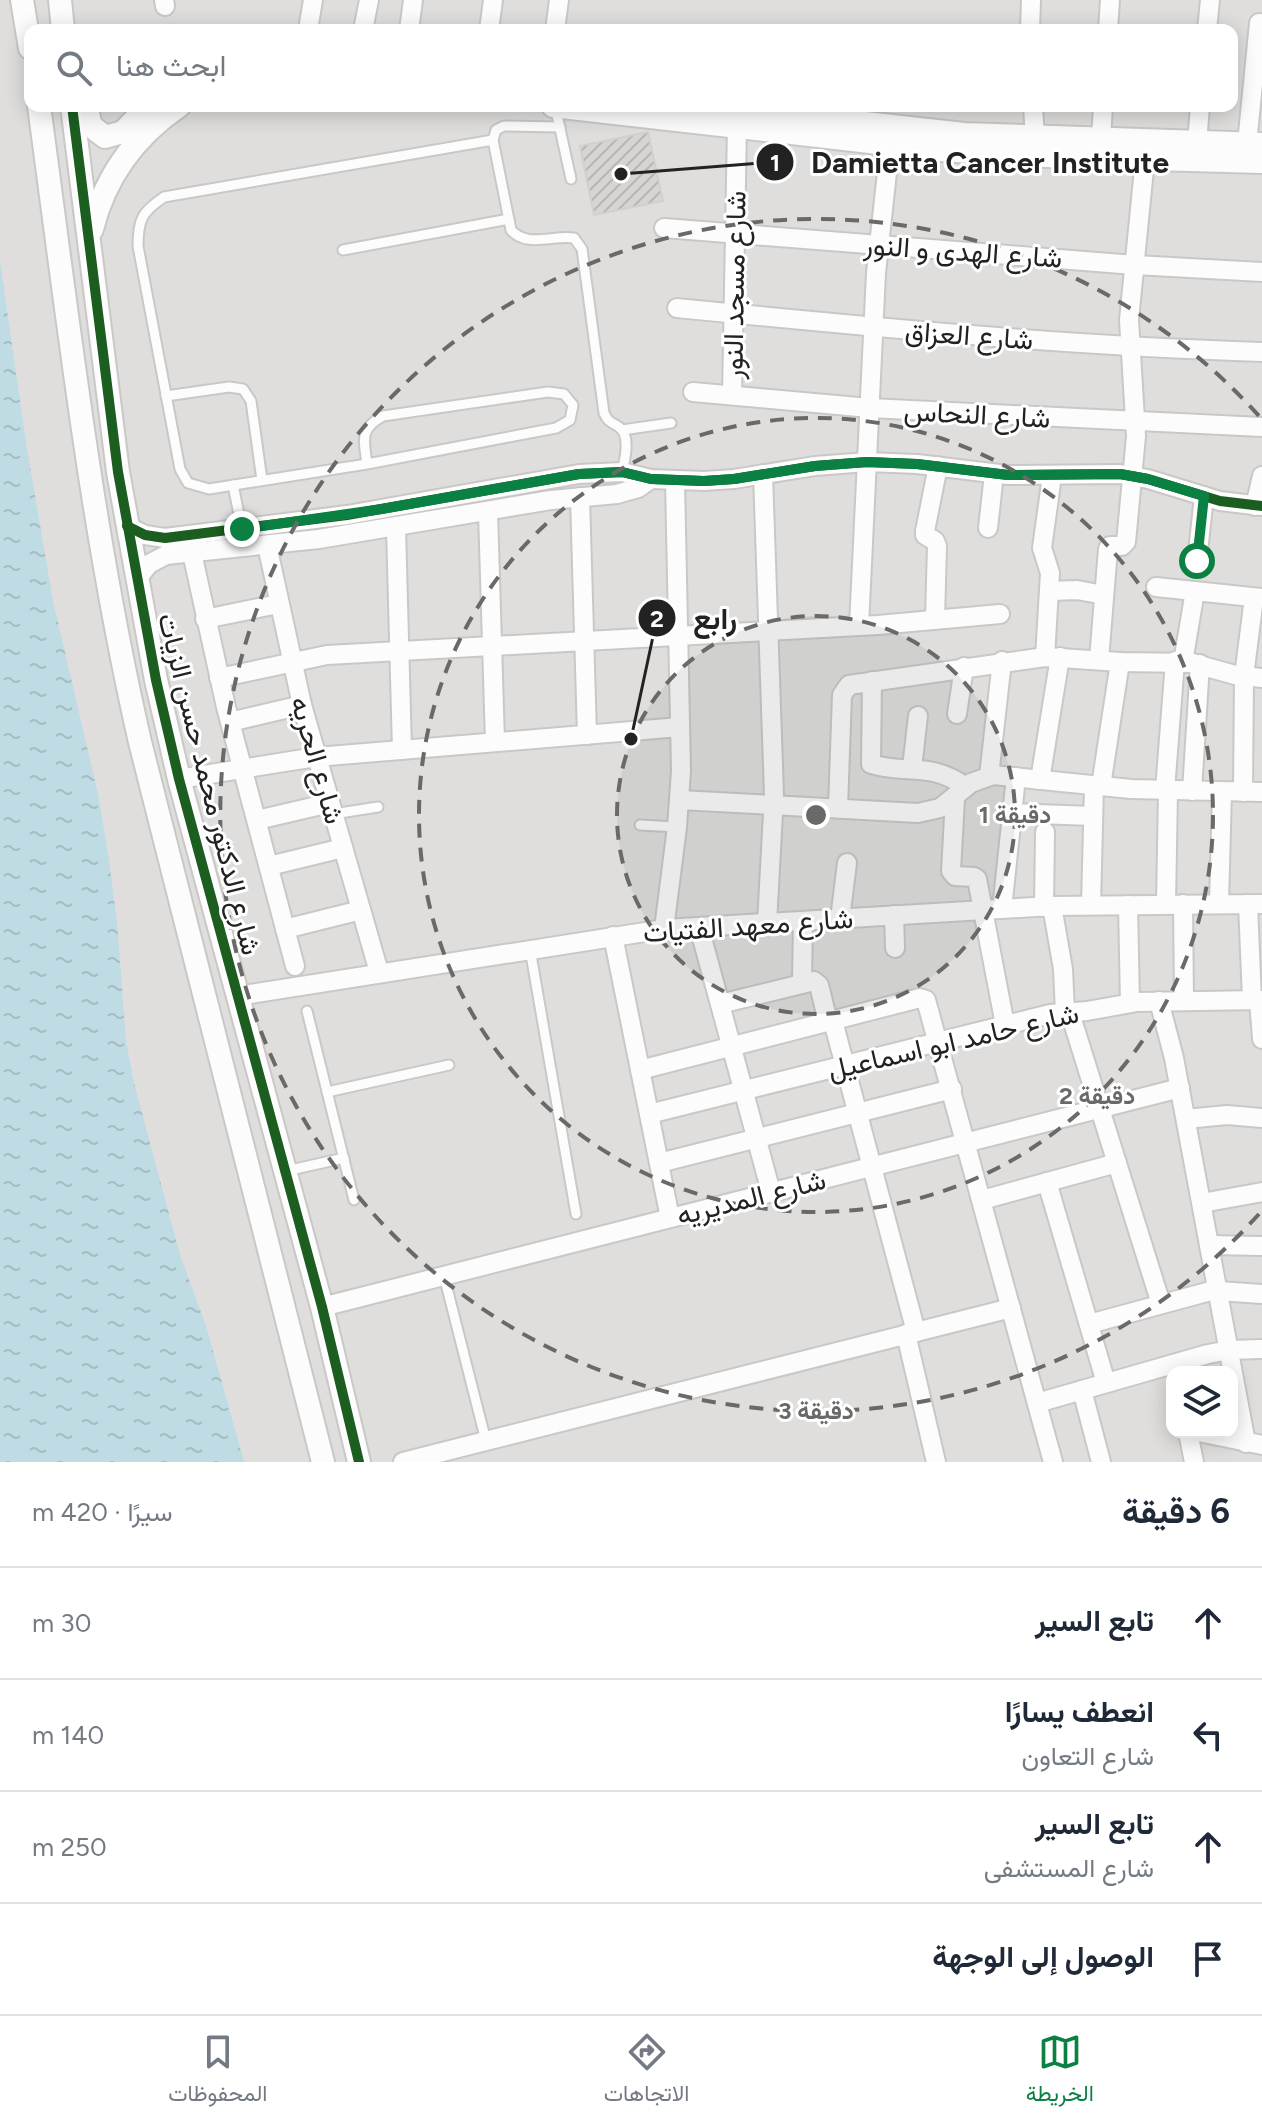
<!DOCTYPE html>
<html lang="ar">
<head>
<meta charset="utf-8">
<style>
  body { margin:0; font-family:Figtree,Vazirmatn,sans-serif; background:#f2f2f3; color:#1f2937; direction:rtl }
  .controls { position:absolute; right:24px; bottom:24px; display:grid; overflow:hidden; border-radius:16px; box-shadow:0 4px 20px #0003 }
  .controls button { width:72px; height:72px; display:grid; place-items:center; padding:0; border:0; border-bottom:2px solid #e0e1e3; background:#fff; color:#1f2937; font:40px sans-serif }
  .stop { position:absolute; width:24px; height:24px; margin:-18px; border:6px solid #0b8043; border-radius:50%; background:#fff }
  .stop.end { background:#0b8043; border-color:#fff; box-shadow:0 2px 8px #0008 }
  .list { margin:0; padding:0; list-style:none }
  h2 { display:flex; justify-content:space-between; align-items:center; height:104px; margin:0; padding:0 32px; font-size:34px }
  h2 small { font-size:26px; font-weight:400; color:#747a83 }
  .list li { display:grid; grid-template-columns:52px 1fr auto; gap:24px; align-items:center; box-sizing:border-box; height:112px; padding:0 32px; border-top:2px solid #e0e1e3 }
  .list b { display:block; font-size:30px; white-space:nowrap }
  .list p { margin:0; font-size:26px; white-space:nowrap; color:#747a83 }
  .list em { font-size:26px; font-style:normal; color:#747a83 }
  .icon { flex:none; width:44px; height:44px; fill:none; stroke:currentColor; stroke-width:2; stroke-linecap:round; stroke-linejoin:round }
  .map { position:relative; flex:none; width:1262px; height:1462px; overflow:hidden; direction:ltr }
  .search { position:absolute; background:#fff; box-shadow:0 4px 20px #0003; left:24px; right:24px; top:24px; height:88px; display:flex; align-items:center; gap:20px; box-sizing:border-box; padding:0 28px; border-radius:16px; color:#747a83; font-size:30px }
  .sheet { height:552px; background:#fff }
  nav { display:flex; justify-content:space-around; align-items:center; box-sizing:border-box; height:112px; border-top:2px solid #e0e1e3; background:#fff; font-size:22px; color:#747a83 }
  nav a { display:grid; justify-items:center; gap:4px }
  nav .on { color:#0b8043 }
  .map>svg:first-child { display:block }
  .residential { fill:#dfdedc; fill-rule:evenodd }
  .water { fill:url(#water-ripples) }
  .building { fill:url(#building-hatch); stroke:#d3d0cc; stroke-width:2 }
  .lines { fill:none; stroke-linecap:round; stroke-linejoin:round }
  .service-casing { stroke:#c9c8c7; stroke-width:13 }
  .minor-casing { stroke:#c9c8c7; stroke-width:22 }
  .tertiary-casing { stroke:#c9c8c7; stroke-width:26 }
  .service { stroke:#fdfcfc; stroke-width:9 }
  .minor { stroke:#fdfcfc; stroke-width:18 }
  .tertiary { stroke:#fdfcfc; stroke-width:22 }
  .cycleway-casing { stroke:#fff; stroke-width:15 }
  .cycleway { stroke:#1b5e20; stroke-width:10 }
  .route { stroke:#0b8043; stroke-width:10 }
  .ring { fill:none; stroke:#6a6968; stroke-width:4; stroke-dasharray:14 10 }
  .labels { text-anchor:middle; stroke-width:6; stroke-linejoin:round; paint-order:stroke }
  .street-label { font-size:28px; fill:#222; stroke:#fff }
  .centre { fill:#6a6968; stroke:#fff; stroke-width:4 }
  .ring-label { font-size:24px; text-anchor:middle; font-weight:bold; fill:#6a6968; stroke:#fff; stroke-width:6; stroke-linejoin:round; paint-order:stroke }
  .leader { fill:none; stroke:#222; stroke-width:3 }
  .callout-dot { fill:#222; stroke:#fff; stroke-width:3 }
  .mark-label { font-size:24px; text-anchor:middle; font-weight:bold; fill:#fff }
  .callout-label { font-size:30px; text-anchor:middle; font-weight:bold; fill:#222; stroke:#fff; stroke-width:6; stroke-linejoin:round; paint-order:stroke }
</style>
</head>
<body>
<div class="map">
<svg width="1262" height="1462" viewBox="0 0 1262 1462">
  <defs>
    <pattern id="water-ripples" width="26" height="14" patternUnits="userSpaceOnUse" patternTransform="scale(2)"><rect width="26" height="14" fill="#bfdbe3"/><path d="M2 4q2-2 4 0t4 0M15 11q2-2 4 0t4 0" fill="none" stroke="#a4bcc2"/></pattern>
    <pattern id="building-hatch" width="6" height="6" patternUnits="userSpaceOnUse" patternTransform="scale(2)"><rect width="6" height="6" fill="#d7d4d2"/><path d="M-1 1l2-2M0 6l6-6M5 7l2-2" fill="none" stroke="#b8b6b4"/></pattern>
  </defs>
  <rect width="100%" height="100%" fill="#f0eeeb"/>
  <path class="residential" d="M0,0h1262v1462h-1262zM30,30h1202v76h-1202zM1172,1372h60v60h-60z"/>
  <polygon class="water" points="0,262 26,443 53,601 98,794 109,860 117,922 126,1041 134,1083 180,1255 207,1329 244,1462 0,1462"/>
  <polygon class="building" points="648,132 663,201 594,215 580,146"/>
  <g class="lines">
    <g class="service-casing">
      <g id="service">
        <polyline points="555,106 571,179"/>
        <path d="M560,127l-56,-1 -8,4 -3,10 18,90c15,18 42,5 63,8l8,11 22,164c4,9 7,9 15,14 12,8 6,33 3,45"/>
        <polyline points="343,250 509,219"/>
        <polyline points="166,396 229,387 243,389 251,401 262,480"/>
        <polyline points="622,430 671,423"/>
        <path d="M367,464c-3,-24 -8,-35 16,-48l165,-24 16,2 9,11 -3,15 -14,8 -189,36 -158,25 -21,-6 -8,-14 -42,-223c0,-27 4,-34 26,-49l329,-57"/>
        <polyline points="233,485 242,529"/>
        <polyline points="333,814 378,807"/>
        <polyline points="640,825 677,827"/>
        <polyline points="530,949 576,1214"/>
        <polyline points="307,1011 354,1200"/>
        <polyline points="327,1092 449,1065"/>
        <polyline points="286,1171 344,1158"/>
        <polyline points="444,1276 486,1441"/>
      </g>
    </g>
    <g class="minor-casing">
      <g id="minor">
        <polyline points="164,0 165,6"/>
        <polyline points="308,30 313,0"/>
        <polyline points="363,30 369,0"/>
        <polyline points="409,30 413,0"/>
        <polyline points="489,30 493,0"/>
        <polyline points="555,30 559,0"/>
        <polyline points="1030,30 1031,0"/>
        <polyline points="1108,30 1110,0"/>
        <polyline points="1207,30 1210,0"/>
        <polyline points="1033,106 1035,138"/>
        <polyline points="1101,139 1103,106"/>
        <polyline points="1197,143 1200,106"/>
        <polyline points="1247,144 1259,23"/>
        <polyline points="664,228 1135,265 1262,272"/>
        <path d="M677,308c195,19 389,38 585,44"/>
        <polyline points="693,392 870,408 1262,427"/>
        <polyline points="732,395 737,127"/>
        <polyline points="763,474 774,795 767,923"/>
        <polyline points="580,497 587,735"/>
        <polyline points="1255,506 1262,476"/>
        <polyline points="488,512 495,742"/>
        <polyline points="127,526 145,535 165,538 347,515 579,474 622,472 651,479 704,481 734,479 815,466 867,462 917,464 1008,475 1120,474 1148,479 1220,501 1262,506"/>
        <polyline points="396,528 402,750"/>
        <polyline points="988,528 994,474"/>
        <polyline points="267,545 302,705 379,972"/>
        <polyline points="192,553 226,707 295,966"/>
        <polyline points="1197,561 1204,496"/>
        <polyline points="136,580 149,564 166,555 319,539 551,500 617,494 638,488 651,479"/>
        <polyline points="1156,587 1262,598"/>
        <polyline points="1049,591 1077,590 1104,595"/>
        <polyline points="205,619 278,604"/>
        <polyline points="935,620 937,546 935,541 925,535 925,531 938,466"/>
        <polyline points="859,626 876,273 890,145"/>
        <polyline points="1045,657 1050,573 1042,548 1052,476"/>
        <polyline points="1099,660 1108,549 1110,546 1122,546 1126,542 1136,436 1129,320 1145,159"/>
        <polyline points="1183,662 1195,591"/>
        <polyline points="219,678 327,655 878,625 1000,614"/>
        <path d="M872,681l-1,83c36,11 59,-3 95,23"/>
        <polyline points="957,714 964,667"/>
        <polyline points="230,722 302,705"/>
        <polyline points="912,768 918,716"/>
        <polyline points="989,776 1002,661"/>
        <polyline points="179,779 316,757 680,727"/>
        <polyline points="1040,780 1060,657"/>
        <polyline points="1101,786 1120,662"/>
        <polyline points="1165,790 1175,661"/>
        <polyline points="1192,791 1200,664"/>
        <polyline points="1243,792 1244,676 1254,598"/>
        <polyline points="955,799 951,871 955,876 974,877 977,879 1005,1025"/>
        <polyline points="680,800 918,813 940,808 971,783 993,775 1131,789 1262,792"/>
        <polyline points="838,808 842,695 849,685 1045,657 1120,662 1192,663 1235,675 1262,678"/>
        <polyline points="1012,813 1093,816"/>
        <polyline points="257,820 330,803"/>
        <polyline points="269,866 343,848"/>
        <polyline points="1166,904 1168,791"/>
        <polyline points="1183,904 1184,1000"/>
        <polyline points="1219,904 1222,792"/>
        <polyline points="1248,904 1252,1000"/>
        <polyline points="1091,905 1094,786"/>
        <polyline points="1128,905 1130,1003"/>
        <polyline points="1052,906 1063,969 1065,1013"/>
        <polyline points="1044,907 1045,832"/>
        <polyline points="1002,909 1016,777"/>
        <polyline points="894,915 895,948"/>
        <polyline points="840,919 847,863"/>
        <polyline points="699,927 771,1192"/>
        <polyline points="285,929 361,910"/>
        <polyline points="664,929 677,827 681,771 675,481"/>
        <polyline points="613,936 670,1218"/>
        <polyline points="802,983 803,921"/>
        <polyline points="238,996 664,929 1052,906 1262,904"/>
        <polyline points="1259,1000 1262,1039"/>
        <polyline points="1159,1001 1174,1058 1246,1443"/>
        <polyline points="720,1004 814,981 819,985 828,1022"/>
        <polyline points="1070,1013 1161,1304"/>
        <polyline points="833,1021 916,1332"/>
        <polyline points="640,1070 920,998 926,1000 1053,1462"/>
        <polyline points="649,1114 1050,1014 1087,1011 1137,1002 1262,1000"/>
        <polyline points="1186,1119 1227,1115 1262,1118"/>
        <polyline points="659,1163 952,1089"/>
        <polyline points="1047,1182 1106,1383"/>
        <polyline points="982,1200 1117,1163"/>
        <polyline points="1202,1203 1262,1192"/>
        <polyline points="1209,1245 1262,1246"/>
        <polyline points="1218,1291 1262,1294"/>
        <polyline points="322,1307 1180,1088"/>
        <polyline points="1089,1324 1218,1289"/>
        <polyline points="906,1334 936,1462"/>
        <polyline points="1082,1390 1101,1462"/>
        <polyline points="1037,1403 1208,1354 1229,1350 1262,1349"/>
        <polyline points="1188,1432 1194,1462"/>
        <polyline points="1199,1432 1262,1445"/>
        <polyline points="403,1462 1011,1308"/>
      </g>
    </g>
    <g class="tertiary-casing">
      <g id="tertiary">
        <polyline points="22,0 30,48"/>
        <polyline points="60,0 63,30"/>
        <path d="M39,106c29,213 53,427 101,636l183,720"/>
        <polyline points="72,106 118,472 156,680 179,779 322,1307 359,1462"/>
        <polyline points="86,106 91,126 105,137 123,132 148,106"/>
        <polyline points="553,106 940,150 1046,156 1262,162"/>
        <polyline points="711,106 964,134 1262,144"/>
        <path d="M92,229c13,-52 43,-93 87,-123"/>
      </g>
    </g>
    <use href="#service" class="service"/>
    <use href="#minor" class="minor"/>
    <use href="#tertiary" class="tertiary"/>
    <g class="cycleway-casing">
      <g id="cycleway">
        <polyline points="72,106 118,472 156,680 179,779 322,1307 359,1462"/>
        <polyline points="127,526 145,535 165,538 347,515 579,474 622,472 651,479 704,481 734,479 815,466 867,462 917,464 1008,475 1120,474 1148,479 1220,501 1262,506"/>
      </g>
    </g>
    <use href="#cycleway" class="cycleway"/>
  </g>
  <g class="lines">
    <polyline class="route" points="242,529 382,509 579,474 622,472 651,479 704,481 734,479 815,466 867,462 917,464 1008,475 1120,474 1148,479 1204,496 1197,561"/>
  </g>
  <circle cx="816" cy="815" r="199" fill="#6a6968" fill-opacity=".12"/>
  <g class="ring">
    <circle cx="816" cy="815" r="199"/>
    <circle cx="816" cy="815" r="397"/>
    <path d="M1259 1214A596 596 0 1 1 1259 416"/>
  </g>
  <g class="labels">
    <g class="street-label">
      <text transform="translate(963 251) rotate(4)" y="10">شارع الهدى و النور</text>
      <text transform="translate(734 285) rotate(-89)" y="10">شارع مسجد النور</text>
      <text transform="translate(969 335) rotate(4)" y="10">شارع العزاق</text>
      <text transform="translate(977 414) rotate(3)" y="10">شارع النحاس</text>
      <text transform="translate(318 760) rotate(74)" y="10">شارع الحريه</text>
      <text transform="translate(210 784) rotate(76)" y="10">شارع الدكتور محمد حسن الزيات</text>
      <text transform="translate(748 925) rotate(-4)" y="10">شارع معهد الفتيات</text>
      <text transform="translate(953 1041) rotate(-13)" y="10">شارع حامد ابو اسماعيل</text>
      <text transform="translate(751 1197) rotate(-14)" y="10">شارع المديريه</text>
    </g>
  </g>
  <circle cx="816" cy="815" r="12" class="centre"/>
  <g class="ring-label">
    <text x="1015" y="823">1 دقيقة</text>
    <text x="1097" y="1104">2 دقيقة</text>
    <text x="816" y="1419">3 دقيقة</text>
  </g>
  <path class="leader" d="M621 174L775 162M631 739L657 618"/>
  <g class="callout-dot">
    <circle cx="621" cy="174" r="8"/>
    <circle cx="631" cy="739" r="8"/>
    <circle cx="775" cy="162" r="20"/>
    <circle cx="657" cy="618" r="20"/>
  </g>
  <g class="mark-label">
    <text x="775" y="171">1</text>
    <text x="657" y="627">2</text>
  </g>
  <g class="callout-label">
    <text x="990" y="173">Damietta Cancer Institute</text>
    <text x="715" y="629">رابع</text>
  </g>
</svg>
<div class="controls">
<button><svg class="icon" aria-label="layers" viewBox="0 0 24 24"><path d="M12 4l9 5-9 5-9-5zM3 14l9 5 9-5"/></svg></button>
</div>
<div class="stop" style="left:1197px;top:561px"></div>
<div class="stop end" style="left:242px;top:529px"></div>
<div class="search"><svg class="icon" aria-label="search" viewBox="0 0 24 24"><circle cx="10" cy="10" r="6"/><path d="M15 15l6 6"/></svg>ابحث هنا</div>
</div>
<section class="sheet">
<h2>6 دقيقة<small>سيرًا · 420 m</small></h2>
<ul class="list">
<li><svg class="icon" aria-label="ahead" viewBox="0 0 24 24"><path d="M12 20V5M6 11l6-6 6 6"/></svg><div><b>تابع السير</b></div><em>30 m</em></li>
<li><svg class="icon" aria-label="left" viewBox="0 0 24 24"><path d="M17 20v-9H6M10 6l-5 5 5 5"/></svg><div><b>انعطف يسارًا</b><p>شارع التعاون</p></div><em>140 m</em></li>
<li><svg class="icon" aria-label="ahead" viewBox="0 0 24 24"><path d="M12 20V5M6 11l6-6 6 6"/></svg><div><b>تابع السير</b><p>شارع المستشفى</p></div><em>250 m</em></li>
<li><svg class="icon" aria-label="arrive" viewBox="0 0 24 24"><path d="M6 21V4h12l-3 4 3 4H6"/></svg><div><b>الوصول إلى الوجهة</b></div></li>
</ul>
</section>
<nav>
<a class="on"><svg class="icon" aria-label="map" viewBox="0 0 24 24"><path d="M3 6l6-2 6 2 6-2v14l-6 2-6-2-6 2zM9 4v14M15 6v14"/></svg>الخريطة</a>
<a><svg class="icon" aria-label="directions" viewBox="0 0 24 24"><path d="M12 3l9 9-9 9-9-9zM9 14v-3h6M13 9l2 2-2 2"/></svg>الاتجاهات</a>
<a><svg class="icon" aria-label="saved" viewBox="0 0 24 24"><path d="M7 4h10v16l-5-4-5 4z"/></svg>المحفوظات</a>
</nav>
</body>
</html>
